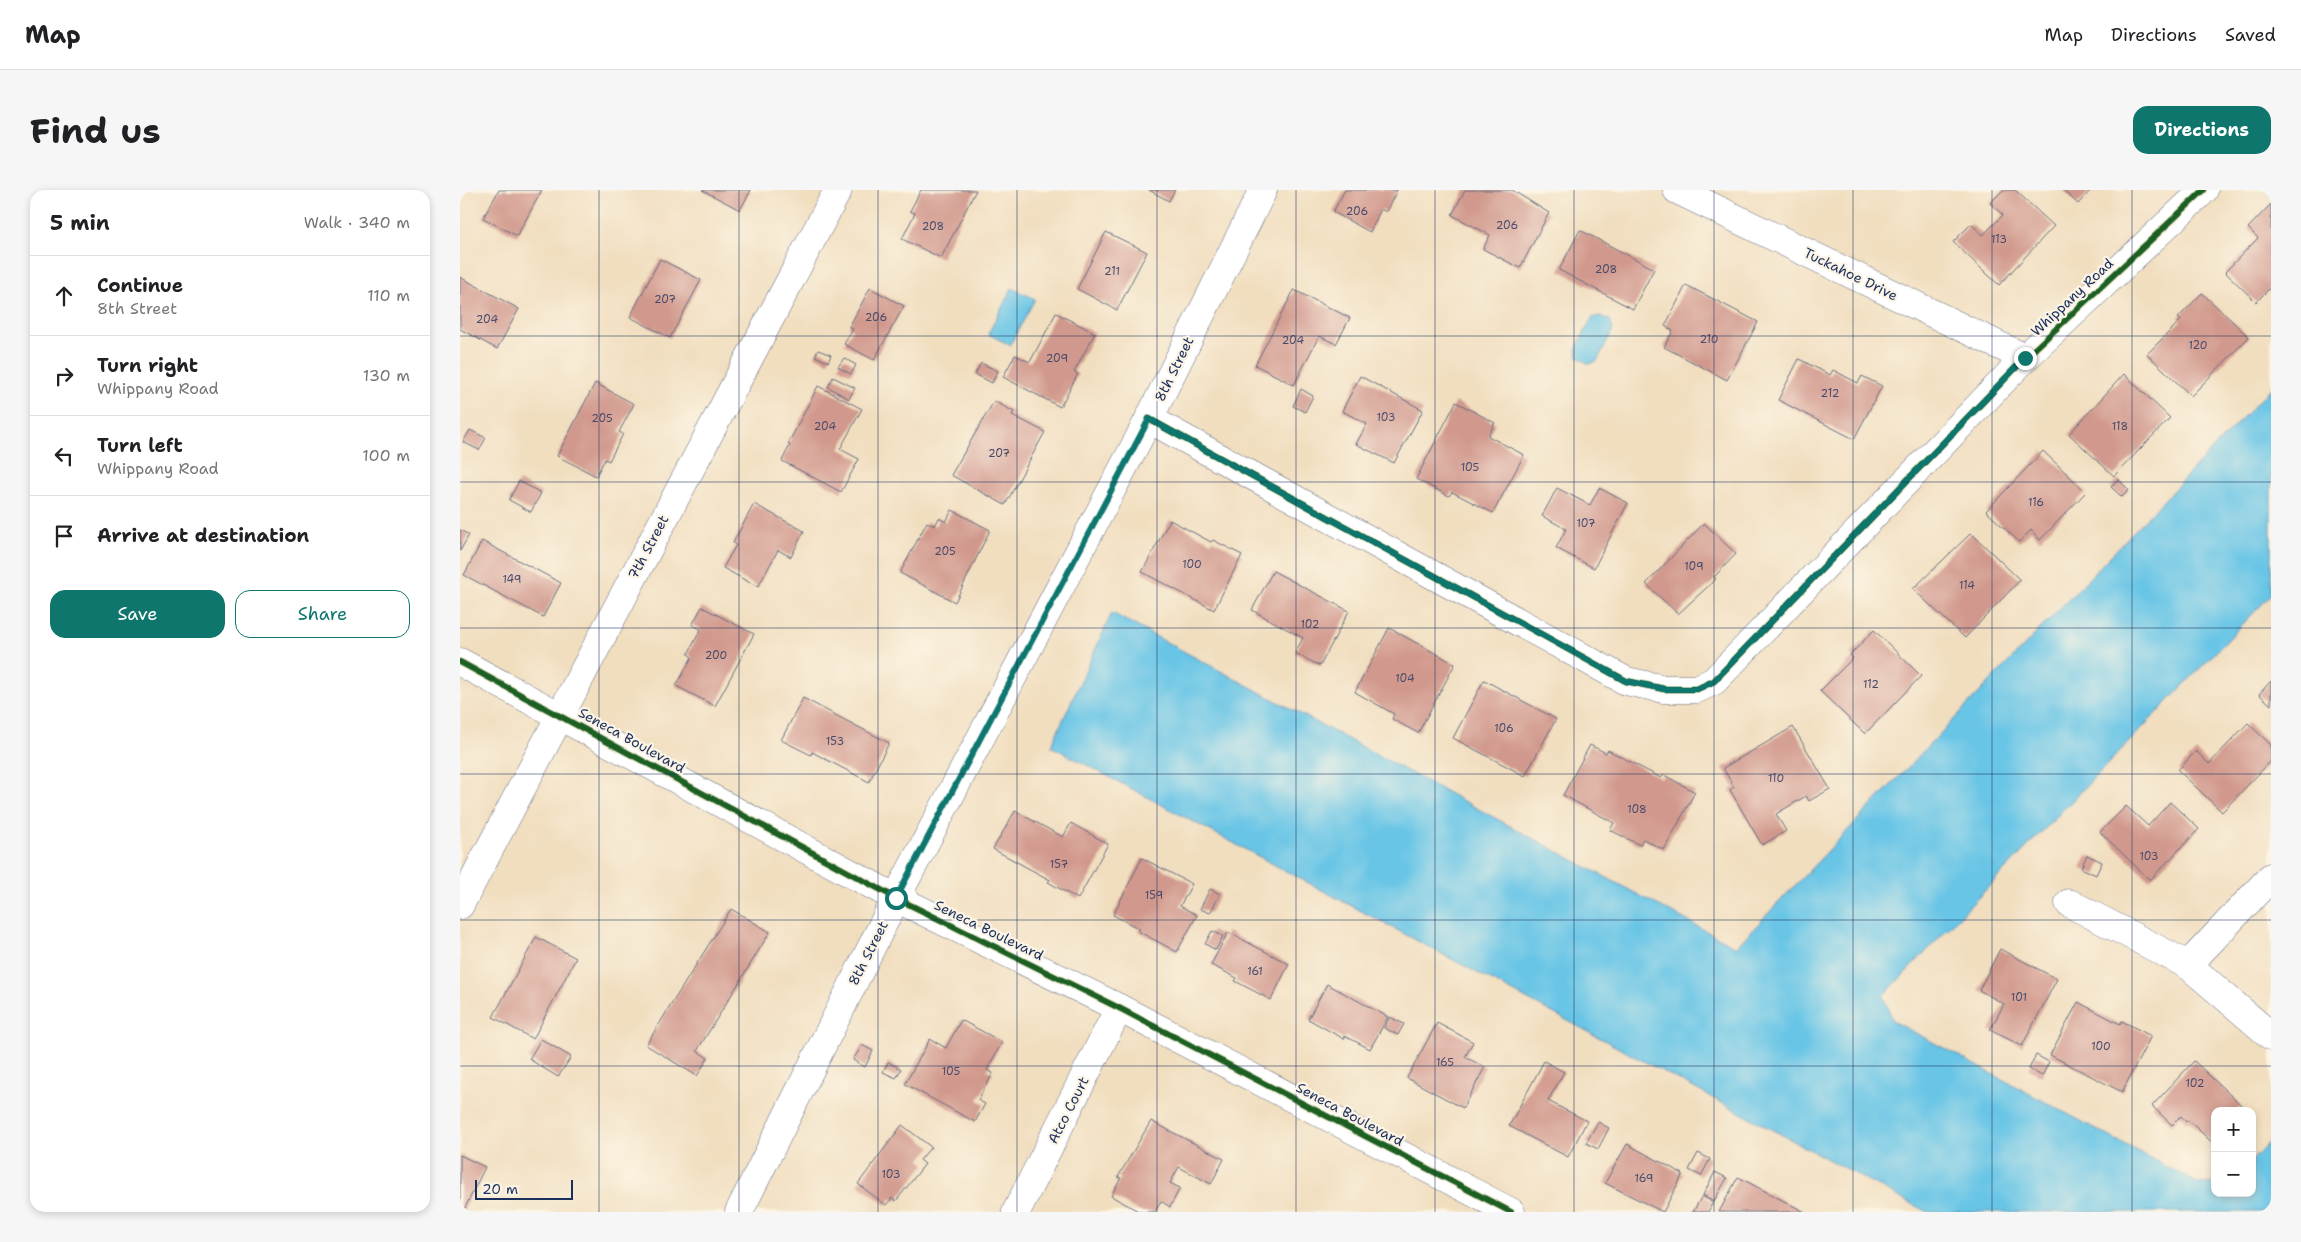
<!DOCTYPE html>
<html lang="en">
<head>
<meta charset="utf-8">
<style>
  body { margin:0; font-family:"Shantell Sans",sans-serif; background:#f6f6f6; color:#202124 }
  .controls { position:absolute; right:15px; bottom:15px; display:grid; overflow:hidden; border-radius:10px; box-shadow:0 2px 8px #0003 }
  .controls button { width:45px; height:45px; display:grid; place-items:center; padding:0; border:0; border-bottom:1px solid #e0e0e0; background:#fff; color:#202124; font:25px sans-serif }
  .scale { position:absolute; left:15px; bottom:12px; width:98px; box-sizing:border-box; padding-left:5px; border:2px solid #1b2f5e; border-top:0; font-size:14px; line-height:18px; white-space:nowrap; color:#1b2f5e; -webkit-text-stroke:4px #fcf5e5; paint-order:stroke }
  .stop { position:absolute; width:15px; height:15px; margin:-11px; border:4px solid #0f766e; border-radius:50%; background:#fff }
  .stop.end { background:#0f766e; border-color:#fff; box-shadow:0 1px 5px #0008 }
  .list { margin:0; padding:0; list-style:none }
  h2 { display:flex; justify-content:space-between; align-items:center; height:65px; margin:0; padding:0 20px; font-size:21px }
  h2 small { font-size:16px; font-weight:400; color:#757577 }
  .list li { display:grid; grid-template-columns:32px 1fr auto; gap:15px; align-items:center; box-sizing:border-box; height:80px; padding:0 20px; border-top:1px solid #e0e0e0 }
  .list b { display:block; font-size:19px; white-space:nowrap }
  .list p { margin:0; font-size:16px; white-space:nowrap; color:#757577 }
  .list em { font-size:16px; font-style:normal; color:#757577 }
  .actions { display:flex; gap:10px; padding:15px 20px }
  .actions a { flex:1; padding:11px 0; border:1px solid #0f766e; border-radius:15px; text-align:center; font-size:18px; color:#0f766e }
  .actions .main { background:#0f766e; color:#fff }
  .icon { flex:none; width:28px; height:28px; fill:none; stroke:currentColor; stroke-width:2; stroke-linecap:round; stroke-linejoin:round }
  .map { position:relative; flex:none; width:1811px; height:1022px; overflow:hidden; border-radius:15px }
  header { display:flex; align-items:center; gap:30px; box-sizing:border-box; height:70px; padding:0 25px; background:#fff; border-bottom:1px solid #e0e0e0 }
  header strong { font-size:24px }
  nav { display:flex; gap:28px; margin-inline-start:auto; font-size:18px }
  .intro { display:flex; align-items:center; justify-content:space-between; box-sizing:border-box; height:120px; padding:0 30px }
  h1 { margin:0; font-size:35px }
  .button { padding:12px 22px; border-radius:15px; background:#0f766e; color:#fff; font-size:18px; font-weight:700 }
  main { display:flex; gap:30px; padding:0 30px }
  aside { flex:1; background:#fff; border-radius:15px; box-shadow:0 2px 8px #0003 }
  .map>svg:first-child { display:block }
  .water { fill:#68c5e6; stroke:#427aa2 }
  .building { fill:#d1998d }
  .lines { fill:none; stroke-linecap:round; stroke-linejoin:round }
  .minor-casing { stroke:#666c80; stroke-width:29 }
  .minor { stroke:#fff; stroke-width:28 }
  .cycleway-casing { stroke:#fcf5e5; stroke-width:9 }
  .cycleway { stroke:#1b5e20; stroke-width:6 }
  .route { stroke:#0f766e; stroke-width:6 }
  .grid { fill:none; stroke:#1b2f5e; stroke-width:1; stroke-opacity:0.55 }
  .labels { text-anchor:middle; stroke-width:4.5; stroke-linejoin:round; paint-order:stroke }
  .number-label { font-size:11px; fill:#484a6a }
  .street-label { font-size:14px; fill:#1b2f5e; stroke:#fcf5e5 }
</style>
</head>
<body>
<header>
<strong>Map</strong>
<nav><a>Map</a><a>Directions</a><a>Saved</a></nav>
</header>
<div class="intro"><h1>Find us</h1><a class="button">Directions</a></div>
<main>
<aside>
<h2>5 min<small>Walk · 340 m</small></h2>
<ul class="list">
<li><svg class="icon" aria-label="ahead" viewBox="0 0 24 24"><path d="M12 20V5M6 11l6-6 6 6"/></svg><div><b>Continue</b><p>8th Street</p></div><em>110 m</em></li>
<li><svg class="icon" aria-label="right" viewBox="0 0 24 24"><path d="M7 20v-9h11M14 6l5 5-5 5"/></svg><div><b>Turn right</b><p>Whippany Road</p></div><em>130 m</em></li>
<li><svg class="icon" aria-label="left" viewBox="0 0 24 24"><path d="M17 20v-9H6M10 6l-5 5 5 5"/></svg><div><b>Turn left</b><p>Whippany Road</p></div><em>100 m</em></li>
<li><svg class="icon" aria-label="arrive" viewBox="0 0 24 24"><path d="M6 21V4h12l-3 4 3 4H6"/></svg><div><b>Arrive at destination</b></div></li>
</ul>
<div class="actions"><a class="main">Save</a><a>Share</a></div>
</aside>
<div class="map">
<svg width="1811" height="1022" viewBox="0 0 1811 1022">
  <rect width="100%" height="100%" fill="#fcf5e5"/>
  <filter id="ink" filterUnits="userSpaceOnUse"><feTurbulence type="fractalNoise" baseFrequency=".02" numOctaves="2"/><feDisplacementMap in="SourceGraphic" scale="10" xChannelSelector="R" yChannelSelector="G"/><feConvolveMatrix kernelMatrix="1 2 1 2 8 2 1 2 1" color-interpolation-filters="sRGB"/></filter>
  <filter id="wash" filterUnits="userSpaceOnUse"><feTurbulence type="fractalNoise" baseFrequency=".0096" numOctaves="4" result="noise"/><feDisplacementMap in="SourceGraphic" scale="20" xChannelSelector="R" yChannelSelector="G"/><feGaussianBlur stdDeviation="1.12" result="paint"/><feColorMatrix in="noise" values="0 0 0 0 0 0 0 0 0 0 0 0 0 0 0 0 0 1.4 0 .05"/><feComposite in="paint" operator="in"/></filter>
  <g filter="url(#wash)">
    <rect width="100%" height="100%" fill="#f1debf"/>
    <g class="water">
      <polygon points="552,98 575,109 550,155 528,144"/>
      <polygon points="1140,126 1150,130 1153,140 1137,171 1129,174 1118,167 1116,159 1132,128"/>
      <polygon points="1811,198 1811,405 1423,806 1433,831 1739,994 1755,993 1755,1003 1792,1003 1792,970 1811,951 1811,1022 1467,1022 591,556 652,423 1276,757"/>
    </g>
    <g id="blocks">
      <g class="building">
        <polygon points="39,0 82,0 57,46 23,28"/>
        <polygon points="242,0 291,0 280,20"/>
        <polygon points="461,0 516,0 481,68 442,49 455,23 450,21"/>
        <polygon points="689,0 715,0 709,11"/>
        <polygon points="885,0 937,0 926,22 921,19 910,42 873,22"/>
        <polygon points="1005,0 1052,0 1089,23 1060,78 1023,59 1030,45 992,25"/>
        <polygon points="1543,0 1555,0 1594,36 1539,95 1493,52 1511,34 1523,45 1543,25 1530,13"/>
        <polygon points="1603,0 1631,0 1618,14"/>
        <polygon points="1811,14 1811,97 1796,112 1765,82 1798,48 1788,38"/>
        <polygon points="1120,40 1194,79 1173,119 1099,80"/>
        <polygon points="646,42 687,62 657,120 617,99"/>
        <polygon points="200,69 241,90 210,148 170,127"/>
        <polygon points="0,87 59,119 37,159 0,139"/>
        <polygon points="1226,95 1298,132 1267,190 1204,157 1213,141 1205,136"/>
        <polygon points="410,98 444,116 414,170 384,154 393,139 389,137"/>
        <polygon points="834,100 890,128 876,154 859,146 834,195 795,175"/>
        <polygon points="1742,103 1789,147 1731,206 1687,164 1721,130 1718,128"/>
        <polygon points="596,123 635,143 614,182 618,184 600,217 543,187 555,165 570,172"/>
        <polygon points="358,160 371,165 368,172 355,166"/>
        <polygon points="384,168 396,175 391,184 378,177"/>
        <polygon points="1339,169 1370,185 1373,180 1398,193 1402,186 1422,196 1394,249 1318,210"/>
        <polygon points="521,173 538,181 532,193 515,184"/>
        <polygon points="1664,184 1710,228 1654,286 1609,244"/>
        <polygon points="900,186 963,220 934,273 896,254 907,234 882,221"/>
        <polygon points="373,187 395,198 389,209 368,197"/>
        <polygon points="135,193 174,214 159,242 163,244 149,271 145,269 136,286 97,266"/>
        <polygon points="358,196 402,219 380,259 399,269 381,302 322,271 330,255 328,254"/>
        <polygon points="841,199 853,206 845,222 833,216"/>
        <polygon points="534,211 554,222 552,225 585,242 545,315 491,285"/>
        <polygon points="996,212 1035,233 1028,246 1064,265 1033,323 992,302 989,306 956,289"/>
        <polygon points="10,240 26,248 19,260 3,252"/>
        <polygon points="1583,261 1626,302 1580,350 1571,340 1559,352 1526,321"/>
        <polygon points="1658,289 1669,300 1662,307 1651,297"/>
        <polygon points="59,291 81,303 71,322 49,310"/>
        <polygon points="1097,298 1130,315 1139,298 1168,313 1134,378 1096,358 1106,339 1082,326"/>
        <polygon points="294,314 344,341 331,367 318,360 298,397 263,378 276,355 273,353"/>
        <polygon points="492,320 530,340 495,412 440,383 467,332 475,336 479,328 486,332"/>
        <polygon points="710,330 751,352 753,350 782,365 754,420 682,382"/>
        <polygon points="1244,333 1276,364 1254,387 1256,389 1218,424 1186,394"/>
        <polygon points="0,340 9,345 0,361"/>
        <polygon points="1511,343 1560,390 1505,448 1453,399"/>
        <polygon points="22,351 101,393 83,427 4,385"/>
        <polygon points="813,381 889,421 860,476 835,463 843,448 792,420"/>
        <polygon points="242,417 294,444 255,516 216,496 232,467 228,464 241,439 232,435"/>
        <polygon points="929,438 995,474 958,543 932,529 934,524 895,502"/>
        <polygon points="1414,440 1461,486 1405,544 1360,501 1393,468 1390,465"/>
        <polygon points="1024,490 1096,529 1065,586 993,548"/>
        <polygon points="1811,491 1811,515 1799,504"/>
        <polygon points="343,508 429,553 409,592 352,562 351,565 321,550"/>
        <polygon points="1788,533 1811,555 1811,571 1762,622 1718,580 1736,561 1749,574"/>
        <polygon points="1333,537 1370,599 1349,611 1346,606 1316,624 1326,641 1302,655 1270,600 1274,597 1263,578"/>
        <polygon points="1130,555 1146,563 1148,560 1201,588 1204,585 1235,602 1204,660 1183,649 1180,655 1150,640 1154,633 1103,605"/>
        <polygon points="1710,612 1739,639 1690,690 1640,642 1666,616 1688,636"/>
        <polygon points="555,621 603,647 611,633 648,654 618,709 588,692 590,690 533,659"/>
        <polygon points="1627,665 1642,672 1636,685 1621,678"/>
        <polygon points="682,668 732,694 720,716 737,725 717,762 678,741 680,739 653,725"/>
        <polygon points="750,699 760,704 750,723 740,719"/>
        <polygon points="271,719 310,742 237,861 248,868 237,886 186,855"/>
        <polygon points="752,741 763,746 756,760 745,754"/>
        <polygon points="768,742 829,774 811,810 775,791 777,788 751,775"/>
        <polygon points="76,747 116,768 73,849 33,827"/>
        <polygon points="1540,759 1597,789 1562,856 1530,840 1544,814 1519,800"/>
        <polygon points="867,794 928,827 910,859 885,846 884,849 848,829"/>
        <polygon points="1618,812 1660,834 1662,831 1691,846 1662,902 1590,865"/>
        <polygon points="930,827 944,834 938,845 924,838"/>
        <polygon points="501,830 542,852 527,880 533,883 518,910 525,914 515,932 445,894 470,849 486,858"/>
        <polygon points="977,833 1013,852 1005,867 1025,877 1003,918 947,888"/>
        <polygon points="81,849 111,867 98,887 69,869"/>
        <polygon points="402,855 413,861 405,877 393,870"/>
        <polygon points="1576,865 1589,872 1582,886 1569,879"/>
        <polygon points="1084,871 1104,882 1088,911 1127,931 1108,967 1049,936"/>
        <polygon points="1734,871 1781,915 1778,918 1781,921 1755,921 1755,955 1728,930 1726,932 1721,926 1712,935 1692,916"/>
        <polygon points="428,872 441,879 436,888 423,882"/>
        <polygon points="691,931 764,969 751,994 719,977 710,993 720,998 710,1017 701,1011 695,1022 680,1022 651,1006 661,988 658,987"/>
        <polygon points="1138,932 1149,938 1138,959 1126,953"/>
        <polygon points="442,935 471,957 460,970 465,974 436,1011 432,1008 426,1015 398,994"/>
        <polygon points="1167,954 1223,984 1203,1022 1145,993"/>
        <polygon points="1238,963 1250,969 1241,986 1229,980"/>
        <polygon points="0,965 25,977 3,1022 0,1022"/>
        <polygon points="1255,982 1267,988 1254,1011 1243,1005"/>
        <polygon points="1278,987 1345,1022 1259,1022"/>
        <polygon points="1242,1006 1253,1012 1248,1022 1233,1022"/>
      </g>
    </g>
  </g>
  <g filter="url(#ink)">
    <use href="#blocks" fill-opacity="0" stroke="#666c80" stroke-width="1"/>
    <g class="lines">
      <g class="minor-casing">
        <g id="minor">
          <polyline points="1217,0 1565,168"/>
          <polyline points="689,229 1166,491 1204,499 1237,499 1254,491 1565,168 1744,0"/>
          <polyline points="0,472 436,708 659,818 1051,1022"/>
          <polyline points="1609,713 1728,775 1811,846"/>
          <polyline points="0,715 378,0"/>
          <polyline points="1728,775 1811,687"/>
          <polyline points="279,1022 436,708 689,229 803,0"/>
          <polyline points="556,1022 659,818"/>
        </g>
      </g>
      <use href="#minor" class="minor"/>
      <g class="cycleway-casing">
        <g id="cycleway">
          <polyline points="689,229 1166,491 1204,499 1237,499 1254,491 1565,168 1744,0"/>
          <polyline points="0,472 436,708 659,818 1051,1022"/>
        </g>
      </g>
      <use href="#cycleway" class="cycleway"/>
    </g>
  </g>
  <g class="lines" filter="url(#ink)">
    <polyline class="route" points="436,708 689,229 1166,491 1204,499 1237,499 1254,491 1565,168"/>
  </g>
  <path class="grid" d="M139,0v1022M279,0v1022M418,0v1022M557,0v1022M697,0v1022M836,0v1022M975,0v1022M1114,0v1022M1254,0v1022M1393,0v1022M1532,0v1022M1672,0v1022M0,146h1811M0,292h1811M0,438h1811M0,584h1811M0,730h1811M0,876h1811"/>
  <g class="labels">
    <g class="number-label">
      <text x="897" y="25">206</text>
      <text x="1047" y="39">206</text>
      <text x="473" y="40">208</text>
      <text x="1539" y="53">113</text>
      <text x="1146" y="83">208</text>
      <text x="652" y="85">211</text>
      <text x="205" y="113">207</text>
      <text x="416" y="131">206</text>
      <text x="27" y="133">204</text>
      <text x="1249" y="153">210</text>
      <text x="833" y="154">204</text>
      <text x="1738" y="159">120</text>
      <text x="597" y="172">209</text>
      <text x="1370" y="207">212</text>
      <text x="926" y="231">103</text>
      <text x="142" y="232">205</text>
      <text x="365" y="240">204</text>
      <text x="1660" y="240">118</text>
      <text x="539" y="267">207</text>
      <text x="1010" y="281">105</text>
      <text x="1576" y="316">116</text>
      <text x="1126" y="337">107</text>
      <text x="485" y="365">205</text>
      <text x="732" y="378">100</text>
      <text x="1234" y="380">109</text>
      <text x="52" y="393">149</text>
      <text x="1507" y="399">114</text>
      <text x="850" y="438">102</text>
      <text x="256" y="469">200</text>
      <text x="945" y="492">104</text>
      <text x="1411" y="498">112</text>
      <text x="1044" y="542">106</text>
      <text x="375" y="555">153</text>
      <text x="1316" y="592">110</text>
      <text x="1177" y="623">108</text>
      <text x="1689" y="670">103</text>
      <text x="599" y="678">157</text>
      <text x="694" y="709">159</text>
      <text x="795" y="785">161</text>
      <text x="1559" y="811">101</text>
      <text x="1641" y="860">100</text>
      <text x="985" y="876">165</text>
      <text x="491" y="885">105</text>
      <text x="1735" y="897">102</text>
      <text x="431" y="988">103</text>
      <text x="1184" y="992">169</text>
    </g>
    <g class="street-label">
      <text transform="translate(1391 84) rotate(26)" y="5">Tuckahoe Drive</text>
      <text transform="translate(1612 107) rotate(-43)" y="5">Whippany Road</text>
      <text transform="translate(714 179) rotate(-64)" y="5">8th Street</text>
      <text transform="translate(188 357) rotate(-62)" y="5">7th Street</text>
      <text transform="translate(172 550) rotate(29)" y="5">Seneca Boulevard</text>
      <text transform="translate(529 740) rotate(26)" y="5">Seneca Boulevard</text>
      <text transform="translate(408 763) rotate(-63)" y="5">8th Street</text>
      <text transform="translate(608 920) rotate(-63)" y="5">Atco Court</text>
      <text transform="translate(890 924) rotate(28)" y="5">Seneca Boulevard</text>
    </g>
  </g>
</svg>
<div class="controls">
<button>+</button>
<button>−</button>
</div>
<div class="scale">20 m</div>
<div class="stop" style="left:436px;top:708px"></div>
<div class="stop end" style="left:1565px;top:168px"></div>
</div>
</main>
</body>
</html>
